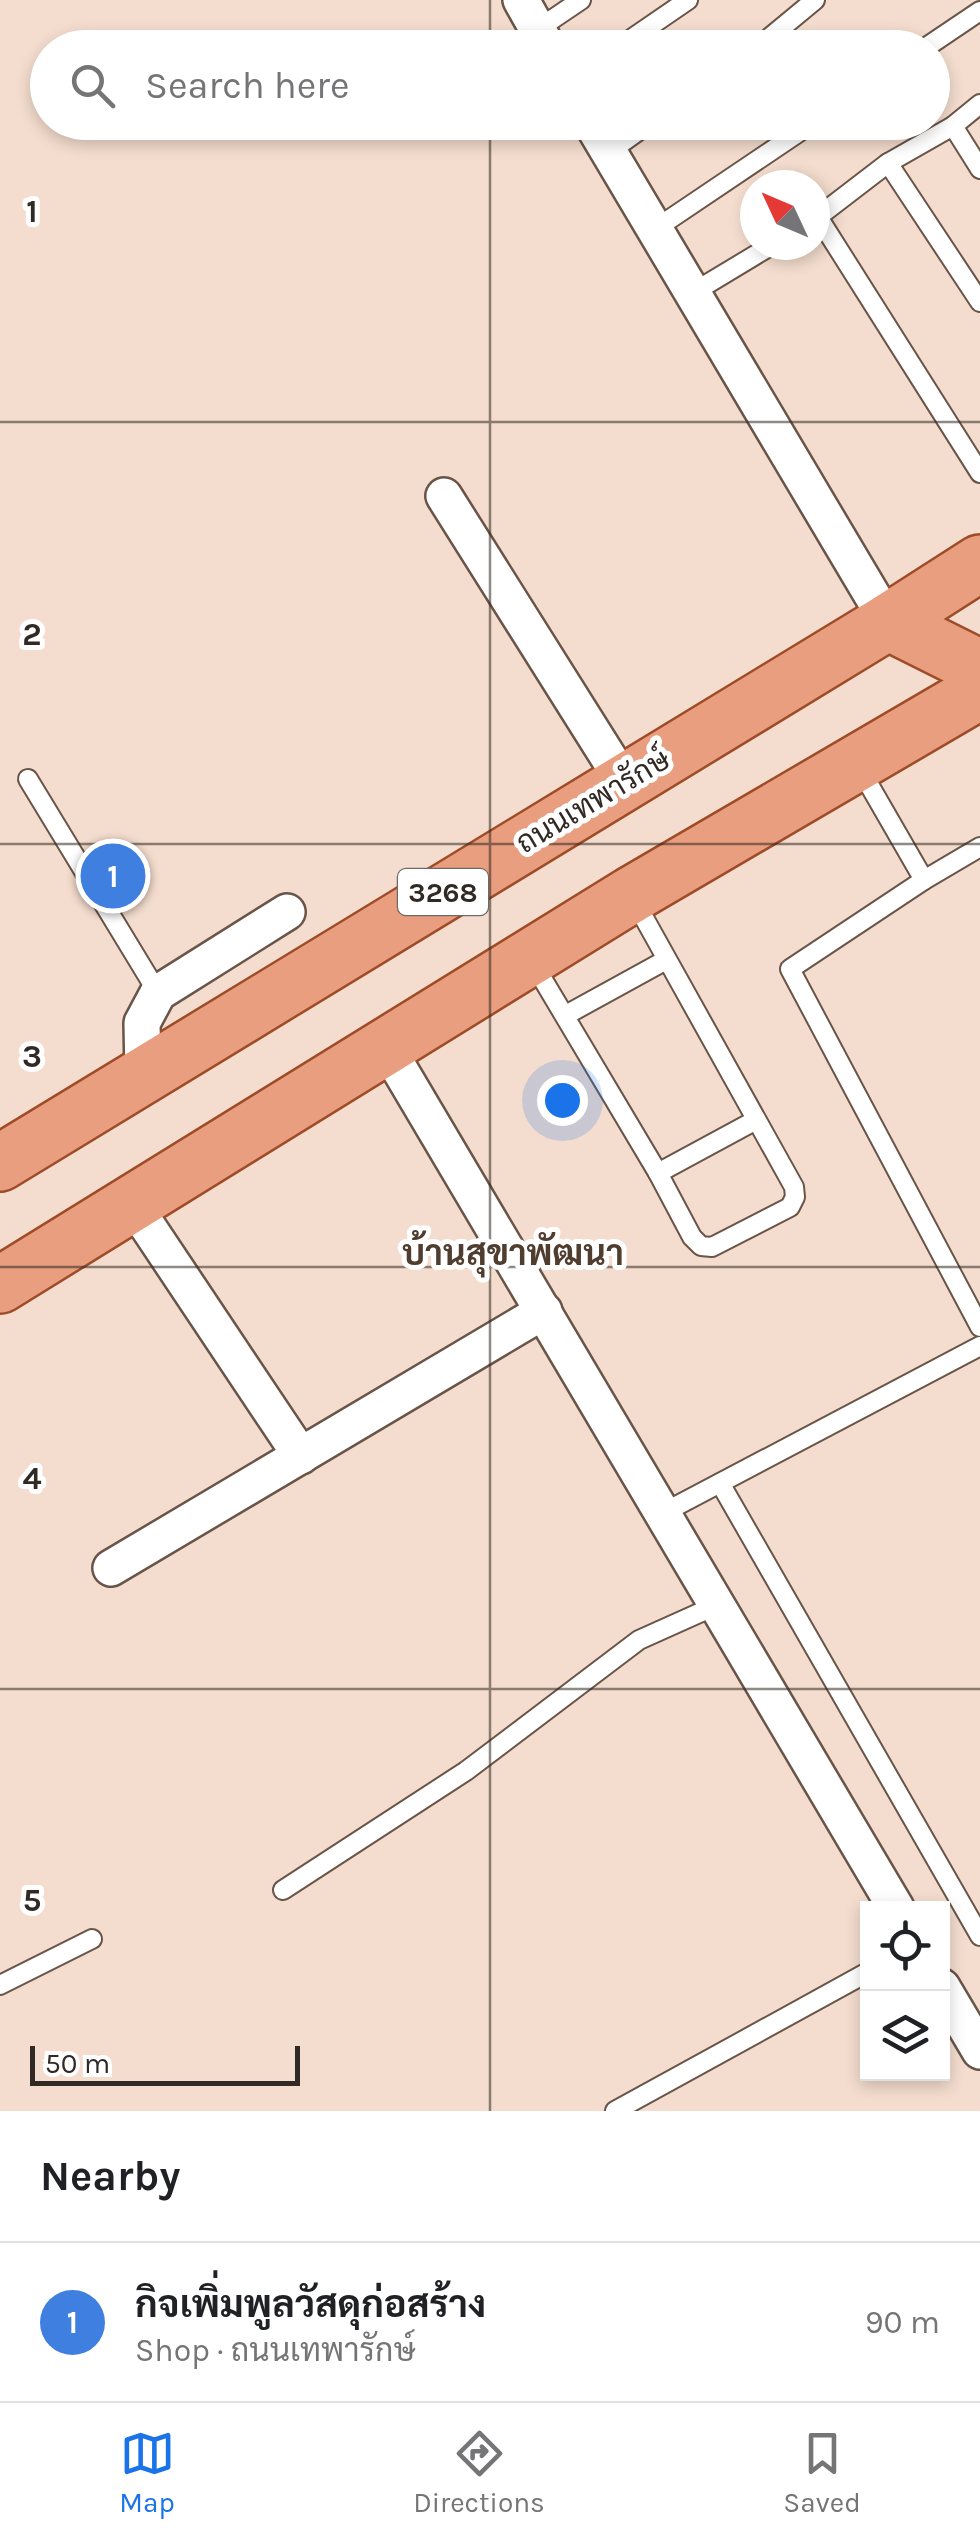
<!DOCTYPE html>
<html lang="en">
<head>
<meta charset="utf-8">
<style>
  body { margin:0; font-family:Karla,Sarabun,sans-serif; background:#f6f6f6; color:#202124 }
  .controls { position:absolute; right:30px; bottom:30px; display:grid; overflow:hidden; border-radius:0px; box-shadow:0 5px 15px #0003 }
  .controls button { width:90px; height:90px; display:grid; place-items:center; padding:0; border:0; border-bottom:2px solid #e0e0e0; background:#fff; color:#202124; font:50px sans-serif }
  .compass { position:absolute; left:740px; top:170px; width:90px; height:90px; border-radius:50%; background:#fff; box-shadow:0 5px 15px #0003; rotate:314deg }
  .scale { position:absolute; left:30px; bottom:25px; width:270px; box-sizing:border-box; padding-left:10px; border:5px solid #312923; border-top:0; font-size:28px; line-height:35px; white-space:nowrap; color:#312923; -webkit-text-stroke:8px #fff; paint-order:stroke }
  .you { position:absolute; left:562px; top:1100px; width:35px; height:35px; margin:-25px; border:8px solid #fff; border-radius:50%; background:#1a73e8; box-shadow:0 0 0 15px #1a73e833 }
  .badge { display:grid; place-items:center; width:65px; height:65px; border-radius:50%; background:#1a73e8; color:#fff; font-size:32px; font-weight:700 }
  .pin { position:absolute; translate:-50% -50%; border:5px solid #fff; box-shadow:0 2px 10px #0006 }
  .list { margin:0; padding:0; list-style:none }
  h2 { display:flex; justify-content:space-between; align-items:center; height:130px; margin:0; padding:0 40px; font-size:42px }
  h2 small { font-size:32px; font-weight:400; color:#757577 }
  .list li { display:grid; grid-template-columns:65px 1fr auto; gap:30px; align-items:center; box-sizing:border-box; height:160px; padding:0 40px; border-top:2px solid #e0e0e0 }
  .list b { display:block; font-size:38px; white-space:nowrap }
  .list p { margin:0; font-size:32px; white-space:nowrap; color:#757577 }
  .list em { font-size:32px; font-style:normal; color:#757577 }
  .icon { flex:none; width:55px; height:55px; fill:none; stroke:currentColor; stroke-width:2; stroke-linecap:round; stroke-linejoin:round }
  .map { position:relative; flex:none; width:980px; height:2111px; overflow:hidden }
  .search { position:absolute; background:#fff; box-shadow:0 5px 15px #0003; left:30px; right:30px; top:30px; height:110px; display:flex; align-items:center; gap:25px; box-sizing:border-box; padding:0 35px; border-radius:55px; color:#757577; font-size:38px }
  .sheet { height:290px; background:#fff }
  nav { display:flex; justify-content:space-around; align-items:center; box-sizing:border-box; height:140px; border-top:2px solid #e0e0e0; background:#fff; font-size:28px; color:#757577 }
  nav a { display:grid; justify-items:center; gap:5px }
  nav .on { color:#1a73e8 }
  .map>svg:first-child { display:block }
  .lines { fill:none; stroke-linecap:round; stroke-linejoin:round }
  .service-casing { stroke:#695548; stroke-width:22 }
  .minor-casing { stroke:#695548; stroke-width:40 }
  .primary-casing { stroke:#9e4b27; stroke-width:60 }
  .service { stroke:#fff; stroke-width:18 }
  .minor { stroke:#fff; stroke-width:35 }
  .primary { stroke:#e89e7f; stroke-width:55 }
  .grid { fill:none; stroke:#312923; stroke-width:2.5; stroke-opacity:0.55 }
  .labels { text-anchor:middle; stroke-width:10; stroke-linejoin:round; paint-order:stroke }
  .shield { fill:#fff; stroke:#6f6965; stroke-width:2.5 }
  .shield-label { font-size:28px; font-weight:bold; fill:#312923 }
  .street-label { font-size:30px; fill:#312923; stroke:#fff }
  .quarter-label { font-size:35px; font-weight:bold; fill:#4f3d30; stroke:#fff }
  .grid-label { font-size:32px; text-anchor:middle; font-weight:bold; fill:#312923; stroke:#fff; stroke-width:10; stroke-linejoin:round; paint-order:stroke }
</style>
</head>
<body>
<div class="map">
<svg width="980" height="2111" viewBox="0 0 980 2111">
  <rect width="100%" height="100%" fill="#f4ddce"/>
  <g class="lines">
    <g class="service-casing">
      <g id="service">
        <polyline points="538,29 581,0"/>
        <polyline points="618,48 688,0"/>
        <polyline points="757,48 815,0"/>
        <polyline points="925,48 980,11"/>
        <polyline points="953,126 980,169"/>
        <polyline points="609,152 651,122"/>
        <polyline points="888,163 953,126 980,104"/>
        <polyline points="818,217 980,473"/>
        <polyline points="670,219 814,122"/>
        <polyline points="815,219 888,163 980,302"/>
        <polyline points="694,292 772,245"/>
        <polyline points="860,769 924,880 790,969 980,1327"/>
        <polyline points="28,779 158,993"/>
        <polyline points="924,880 980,847"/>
        <polyline points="533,963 658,1173 692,1237 701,1246 712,1247 790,1207 795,1197 794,1187 634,900"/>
        <polyline points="566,1015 666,960"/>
        <polyline points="658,1173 756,1120"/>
        <polyline points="720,1483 980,1936"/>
        <polyline points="663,1513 980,1346"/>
        <polyline points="283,1890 466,1771 639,1640 717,1605"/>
        <polyline points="0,1985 92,1939"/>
        <polyline points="615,2111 868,1972"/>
      </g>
    </g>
    <g class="minor-casing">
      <g id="minor">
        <polyline points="521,0 548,48"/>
        <polyline points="591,122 888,622"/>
        <polyline points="444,496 624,782"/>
        <polyline points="387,1048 896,1908"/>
        <polyline points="143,1074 142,1023 158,993 287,912"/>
        <polyline points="132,1203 301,1456"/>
        <polyline points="111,1568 544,1311"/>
        <polyline points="942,1987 980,2051"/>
      </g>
    </g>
    <g class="primary-casing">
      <g id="primary">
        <polyline points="888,622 980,668"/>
        <polyline points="0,1163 888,622 980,563"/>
        <polyline points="0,1285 631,895 980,691"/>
      </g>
    </g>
    <use href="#service" class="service"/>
    <use href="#minor" class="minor"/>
    <use href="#primary" class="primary"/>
  </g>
  <path class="grid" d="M490,0v48M490,122v1989M0,422h980M0,844h980M0,1267h980M0,1689h980"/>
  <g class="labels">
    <rect class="shield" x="398" y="869" width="90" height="46" rx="8"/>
    <g class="shield-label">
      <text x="443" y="902">3268</text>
    </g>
    <g class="street-label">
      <text transform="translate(593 801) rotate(-31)" y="10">ถนนเทพารักษ์</text>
    </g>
    <g class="quarter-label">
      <text x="513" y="1265">บ้านสุขาพัฒนา</text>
    </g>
  </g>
  <g class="grid-label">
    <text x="32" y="222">1</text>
    <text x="32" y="645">2</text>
    <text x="32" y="1067">3</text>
    <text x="32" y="1489">4</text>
    <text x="32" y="1911">5</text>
  </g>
</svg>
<div class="controls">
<button><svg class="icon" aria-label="locate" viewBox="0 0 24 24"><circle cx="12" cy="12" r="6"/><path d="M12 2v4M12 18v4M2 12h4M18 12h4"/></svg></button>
<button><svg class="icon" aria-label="layers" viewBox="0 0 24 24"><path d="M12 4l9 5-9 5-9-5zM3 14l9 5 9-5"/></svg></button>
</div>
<svg class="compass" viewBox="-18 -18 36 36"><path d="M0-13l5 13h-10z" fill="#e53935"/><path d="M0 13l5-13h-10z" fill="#757577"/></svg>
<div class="scale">50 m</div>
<div class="you"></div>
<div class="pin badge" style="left:113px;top:876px;background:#3f7fe0">1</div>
<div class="search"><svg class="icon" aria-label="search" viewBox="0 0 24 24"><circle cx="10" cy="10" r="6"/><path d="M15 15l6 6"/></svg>Search here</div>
</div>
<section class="sheet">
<h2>Nearby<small></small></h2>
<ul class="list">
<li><span class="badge" style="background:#3f7fe0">1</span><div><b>กิจเพิ่มพูลวัสดุก่อสร้าง</b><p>Shop · ถนนเทพารักษ์</p></div><em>90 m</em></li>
</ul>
</section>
<nav>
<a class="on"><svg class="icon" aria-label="map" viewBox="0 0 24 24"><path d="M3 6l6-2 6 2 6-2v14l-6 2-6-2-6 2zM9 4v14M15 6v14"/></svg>Map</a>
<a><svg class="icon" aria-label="directions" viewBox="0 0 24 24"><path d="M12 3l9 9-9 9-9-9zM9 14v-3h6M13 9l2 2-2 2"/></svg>Directions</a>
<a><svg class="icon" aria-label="saved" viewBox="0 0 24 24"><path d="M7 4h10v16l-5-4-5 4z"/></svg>Saved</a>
</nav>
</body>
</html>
